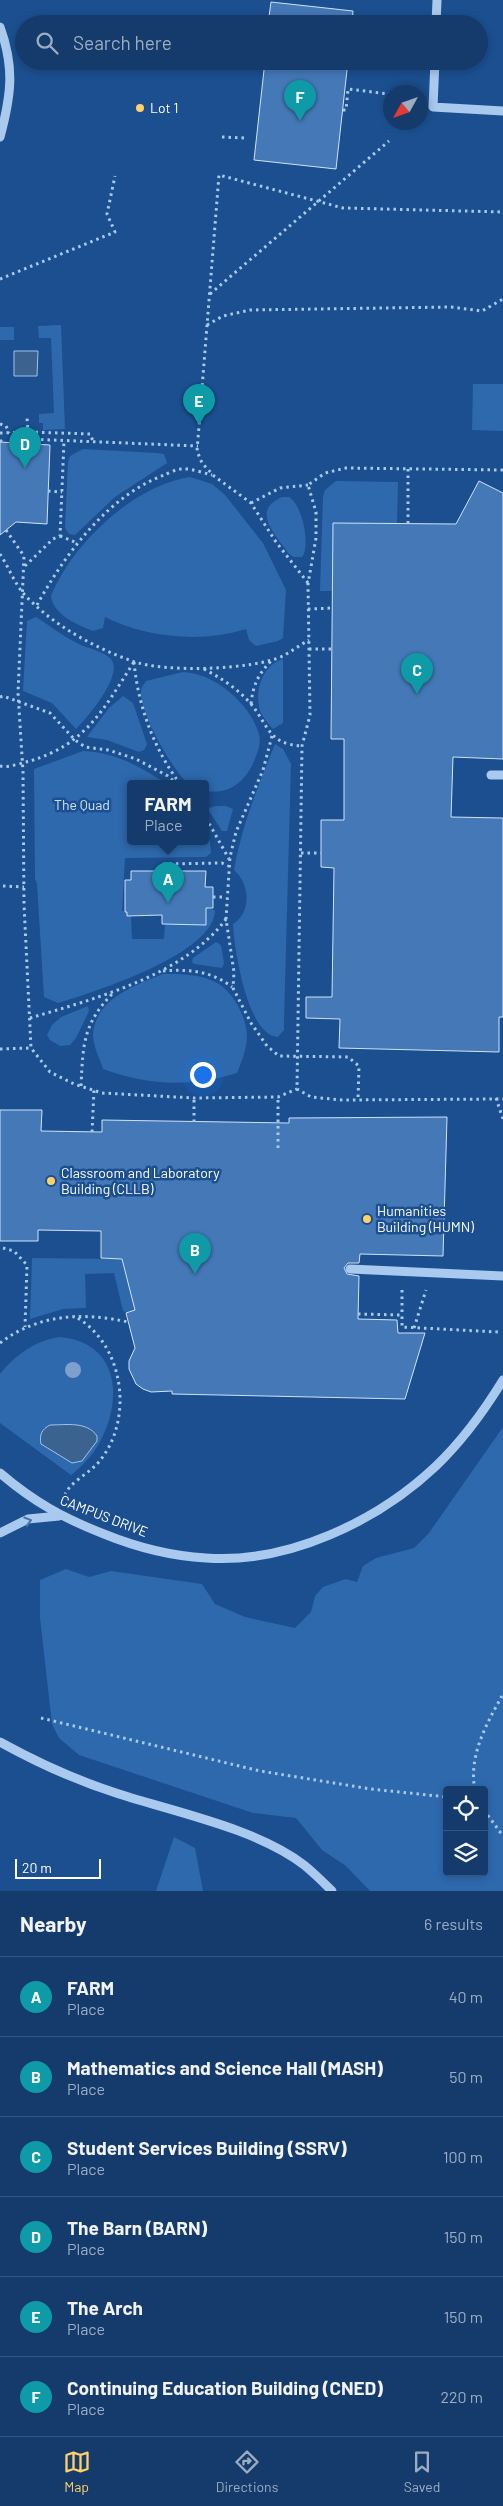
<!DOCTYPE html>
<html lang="en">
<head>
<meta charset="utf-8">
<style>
  body { margin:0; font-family:Barlow,sans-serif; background:#1d4271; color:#f1f3f6 }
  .controls { position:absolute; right:15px; bottom:15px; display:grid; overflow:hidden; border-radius:5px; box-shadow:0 2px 8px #0003 }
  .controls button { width:45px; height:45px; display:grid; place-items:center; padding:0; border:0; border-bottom:1px solid #33557e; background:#143b6b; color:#f1f3f6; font:25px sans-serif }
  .compass { position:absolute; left:383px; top:85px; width:45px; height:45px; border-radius:50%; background:#143b6b; box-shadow:0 2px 8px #0003; rotate:230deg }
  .scale { position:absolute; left:15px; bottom:12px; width:86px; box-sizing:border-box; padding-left:5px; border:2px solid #fff; border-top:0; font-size:14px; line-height:18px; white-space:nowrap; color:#fff; -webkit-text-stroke:4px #1b4f8f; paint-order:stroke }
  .you { position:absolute; left:202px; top:1074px; width:18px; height:18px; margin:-12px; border:4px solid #fff; border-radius:50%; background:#1a73e8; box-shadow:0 0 0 8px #1a73e833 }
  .badge { display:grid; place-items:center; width:32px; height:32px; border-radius:50%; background:#ffd166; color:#fff; font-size:16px; font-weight:700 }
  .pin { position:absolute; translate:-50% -41px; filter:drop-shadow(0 1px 2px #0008) }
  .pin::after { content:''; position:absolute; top:26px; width:18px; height:15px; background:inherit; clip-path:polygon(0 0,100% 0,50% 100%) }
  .popup { position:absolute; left:127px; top:780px; width:82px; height:65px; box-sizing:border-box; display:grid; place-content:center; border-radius:5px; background:#143b6b; filter:drop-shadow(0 1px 4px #0005); font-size:16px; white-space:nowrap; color:#9dadc1 }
  .popup b { font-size:19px; color:#f1f3f6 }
  .popup::after { content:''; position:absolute; left:50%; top:100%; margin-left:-10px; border:10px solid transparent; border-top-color:#143b6b }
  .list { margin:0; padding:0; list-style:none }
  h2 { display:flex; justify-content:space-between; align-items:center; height:65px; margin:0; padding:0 20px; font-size:21px }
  h2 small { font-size:16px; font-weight:400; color:#9dadc1 }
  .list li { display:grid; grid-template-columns:32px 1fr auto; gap:15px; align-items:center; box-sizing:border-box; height:80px; padding:0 20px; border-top:1px solid #33557e }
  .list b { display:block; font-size:19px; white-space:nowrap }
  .list p { margin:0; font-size:16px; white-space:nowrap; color:#9dadc1 }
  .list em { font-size:16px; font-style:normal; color:#9dadc1 }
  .icon { flex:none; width:28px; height:28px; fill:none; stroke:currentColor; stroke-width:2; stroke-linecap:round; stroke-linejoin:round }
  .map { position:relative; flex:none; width:503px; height:1891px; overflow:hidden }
  .search { position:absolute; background:#143b6b; box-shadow:0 2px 8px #0003; left:15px; right:15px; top:15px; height:55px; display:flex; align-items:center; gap:12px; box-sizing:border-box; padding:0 18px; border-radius:28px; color:#9dadc1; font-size:19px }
  .sheet { height:545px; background:#143b6b }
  nav { display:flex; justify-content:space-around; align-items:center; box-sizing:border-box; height:70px; border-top:1px solid #33557e; background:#143b6b; font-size:14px; color:#9dadc1 }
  nav a { display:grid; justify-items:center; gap:2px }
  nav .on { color:#ffd166 }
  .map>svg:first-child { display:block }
  .green { fill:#2e69ad; fill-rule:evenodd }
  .water { fill:#3c6290; stroke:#9cc4f0 }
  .building { fill:#4478b7; stroke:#cfe3fa }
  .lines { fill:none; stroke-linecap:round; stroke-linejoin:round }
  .path { stroke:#a9c9ee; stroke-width:3; stroke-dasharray:2.5 4; stroke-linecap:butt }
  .minor { stroke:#a9c9ee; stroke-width:9 }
  .tree { fill:#7ea0ca }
  .oneway { stroke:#4674ac }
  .poi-dot { fill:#ffd166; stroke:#1b4f8f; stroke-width:2 }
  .labels { text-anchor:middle; stroke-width:5; stroke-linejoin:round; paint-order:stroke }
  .poi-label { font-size:14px; fill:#fff; stroke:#1b4f8f; text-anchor:start }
  .park-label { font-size:14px; fill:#cfe3fa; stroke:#1b4f8f }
  .street-label { font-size:14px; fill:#fff; stroke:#1b4f8f }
</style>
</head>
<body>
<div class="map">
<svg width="503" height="1891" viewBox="0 0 503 1891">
  <rect width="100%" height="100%" fill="#1b4f8f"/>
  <g class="green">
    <polygon points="61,325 65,429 43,430 43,423 39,423 39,414 54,413 51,338 39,338 38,326"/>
    <rect x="0" y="327" width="14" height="13"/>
    <polygon points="473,384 503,384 503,431 472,430"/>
    <polygon points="83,449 157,453 164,454 167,463 115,497 75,535 69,534 65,528 68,462 70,456"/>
    <path d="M190,477l22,7 13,11 38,48 23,47 -3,48 -5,3 -22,5 -7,-6 -3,-11c-44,14 -100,9 -141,-12l-2,11 -10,3c-15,-6 -40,-16 -42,-35 21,-52 83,-111 139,-119z"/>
    <polygon points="336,481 398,482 397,524 333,523 333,591 320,591 323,497 325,490"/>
    <path d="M282,497h7c13,7 22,48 13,60h-8l-5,-3c-13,-19 -39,-43 -7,-57z"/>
    <path d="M36,617c13,8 25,18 39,25 10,6 26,8 35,16 16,15 -23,60 -34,71l-24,-26 -29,-12 4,-70z"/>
    <path d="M283,659v64l-10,6c-4,-5 -9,-10 -12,-16 -8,-20 1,-48 22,-54z"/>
    <path d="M183,672c31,1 67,31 76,62 2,7 0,15 -3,22 -8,23 -24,39 -50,35v-7h-18c-16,-15 -48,-71 -47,-92 0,-4 3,-8 5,-11z"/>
    <polygon points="123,696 133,703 147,744 144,750 139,752 107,740 87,737 109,708"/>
    <path d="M275,744l8,5 8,15 -7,257v9l-6,7c-31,-1 -44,-90 -45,-113 19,-12 17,-40 1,-54 8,-45 24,-84 41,-126z"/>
    <path d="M83,751c32,1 58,16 84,33h-37v58h76v-9l4,8 1,12 -5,4 -81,1 -3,53 5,1 4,4 1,23h32l1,-14h41v-17l9,2c0,44 -121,82 -157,93l-14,-6 -7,-113 -2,-5 -1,-110z"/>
    <polygon points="216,806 226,806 233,809 227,831 222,831 209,811 209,808"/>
    <polygon points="216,942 221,945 224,963 222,968 194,964 192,962 193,958"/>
    <path d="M163,974c15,0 37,0 50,7 19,8 33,34 34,54 0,13 -5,26 -10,38 -47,14 -88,13 -134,-4 -3,-10 -10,-23 -10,-34 2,-36 42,-50 70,-61z"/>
    <polygon points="88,1006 89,1011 76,1038 70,1045 60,1046 50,1040 47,1035 52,1025 61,1017"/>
    <polygon points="32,1258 122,1259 135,1310 126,1312 123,1311 114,1273 85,1274 86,1308 63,1309 30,1319"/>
    <path d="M60,1337c62,6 63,67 37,110 -7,11 -16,20 -26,28l-71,-52v-49c15,-19 36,-34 60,-37z"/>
    <path d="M503,1427v464h-133l-24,-25 -24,-16 -26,-32 -43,-5 -174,-58 -20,-17 -7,-14 -12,-106v-38l26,-11 23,8 22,-6 91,13 13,20 30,13 50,11 16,-16 4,-16 8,-9 23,-8 11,3 6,-16 13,-8 38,-10 15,-15zM447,1790h37v82h-37z"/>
    <polygon points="174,1837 195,1848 203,1891 156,1891"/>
  </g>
  <g class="water">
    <polygon points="14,351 38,351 37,376 14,376"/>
    <path d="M50,1425c16,0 37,-4 47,11v5l-15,20 -10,2 -31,-19c-2,-9 1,-15 9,-19z"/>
  </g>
  <g class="building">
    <polygon points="271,2 353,11 352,24 268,24"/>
    <polygon points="265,61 348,61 336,169 254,160"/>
    <polygon points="0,442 50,445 47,524 16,522 0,535"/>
    <polygon points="479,481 503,493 503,759 453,757 451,817 503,818 503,1017 499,1017 499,1052 339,1048 340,1019 306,1018 306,997 332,997 334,868 321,867 321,820 344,820 344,739 331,739 333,523 456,524"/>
    <polygon points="131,871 206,871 205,887 213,887 213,908 206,908 206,925 162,924 162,915 127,916 127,912 125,912 125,880 131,880"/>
    <polygon points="0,1110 42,1110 41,1131 102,1132 102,1120 289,1123 289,1118 447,1117 443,1256 360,1254 359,1263 348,1263 344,1268 347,1274 359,1276 358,1319 397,1320 398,1333 425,1333 405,1399 172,1394 172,1391 151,1392 143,1389 136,1384 129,1369 129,1361 135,1348 126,1313 135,1310 122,1259 101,1258 101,1231 38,1230 38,1241 0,1241"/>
  </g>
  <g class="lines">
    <g class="path">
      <polyline points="352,16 392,22"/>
      <polyline points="256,24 256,21 258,21"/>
      <polyline points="343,110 346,110 348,89 389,94"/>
      <polyline points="222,137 245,138"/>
      <polyline points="0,279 115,232 107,214 115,176"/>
      <polyline points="210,294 389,141"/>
      <polyline points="207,325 223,316 250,310 451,307 482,311 503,299"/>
      <polyline points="0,424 6,426 9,433"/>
      <polyline points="0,433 28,432 27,418"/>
      <polyline points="28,439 198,446"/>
      <polyline points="0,440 2,442"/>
      <polyline points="28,444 28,432 90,434 93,441"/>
      <polyline points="408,469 408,524"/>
      <polyline points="503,470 346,468 325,473 308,485 316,512 316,538 308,584 310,715 302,746 297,1089 311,1097 342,1100 503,1099"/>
      <polyline points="48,491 62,492"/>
      <polyline points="251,503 280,488 308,485"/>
      <polyline points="6,530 24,556 18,693 23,772 24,904 31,1048 50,1072 74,1084 102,1093 194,1098 278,1097 297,1089"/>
      <polyline points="60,536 77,543"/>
      <path d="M0,554c8,12 14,28 23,39 28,31 70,54 109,68 32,12 121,9 151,-5 9,-5 17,-11 26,-16"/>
      <polyline points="25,566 53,539 60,536 64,441"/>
      <polyline points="308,583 276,542 251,503 214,476 202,463 197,451 219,175 343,208 503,212"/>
      <path d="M37,605c28,-51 71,-109 127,-130 5,-2 12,-6 18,-6 9,-1 21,4 30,6"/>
      <polyline points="308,609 333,608"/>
      <polyline points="309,649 332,649"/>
      <path d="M134,662c4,44 20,87 46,122"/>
      <path d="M204,669c17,9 34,20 47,35 18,22 17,40 51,42"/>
      <polyline points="0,697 3,696 50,713 75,740 85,747 108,750 136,759 168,776 177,784"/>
      <path d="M251,704c2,-20 8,-31 22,-45"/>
      <polyline points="272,736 263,770 236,832 230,857 226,919 234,972 233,988 251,1023 267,1046 279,1056 348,1057 359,1066 358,1100"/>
      <path d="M0,766c9,2 21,-3 30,-5 57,-17 74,-53 104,-99"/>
      <polyline points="206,818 229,859"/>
      <polyline points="301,853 321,853"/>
      <polyline points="161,871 164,864 222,863 228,866"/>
      <polyline points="3,886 24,887"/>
      <polyline points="213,897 226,897"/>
      <path d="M163,971c25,-2 49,0 69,16"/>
      <path d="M30,1018c64,-19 155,-43 196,-99"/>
      <polyline points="0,1049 31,1048"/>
      <path d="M81,1086c2,-42 2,-62 32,-93"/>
      <polyline points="496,1098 503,1119"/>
      <polyline points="194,1122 194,1098"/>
      <polyline points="92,1132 94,1090"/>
      <polyline points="278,1148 278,1097"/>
      <polyline points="3,1248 14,1251 27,1265 25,1327"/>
      <polyline points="402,1290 402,1315"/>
      <polyline points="358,1314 402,1315 402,1327 498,1332"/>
      <polyline points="414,1328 426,1290"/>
      <path d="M0,1343c38,-29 83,-31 128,-21"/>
      <path d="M65,1495c3,-11 24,-22 32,-31 38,-42 28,-121 -23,-148"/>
      <polyline points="41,1718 260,1771 371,1789 447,1797"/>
      <path d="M475,1790c-7,-34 12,-67 28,-96"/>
      <polyline points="484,1810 503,1836"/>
    </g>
    <g class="minor">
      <polyline points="436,24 437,0"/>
      <path d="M0,27c15,41 11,69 0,110"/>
      <polyline points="435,61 433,107 503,111"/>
      <polyline points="491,775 503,775"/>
      <polyline points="350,1269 503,1276"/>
      <path d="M0,1473c34,29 63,45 104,61 32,13 67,22 102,24 82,6 172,-37 230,-92 26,-25 48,-55 67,-86"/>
      <polyline points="0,1533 28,1519 59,1516"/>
      <path d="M0,1742c38,21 78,39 119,52 56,18 139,35 185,71 10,8 19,17 28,26"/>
    </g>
  </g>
  <circle class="tree" cx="73" cy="1370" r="8"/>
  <defs><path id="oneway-chevron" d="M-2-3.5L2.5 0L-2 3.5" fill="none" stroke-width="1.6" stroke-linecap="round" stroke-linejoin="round" transform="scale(1.25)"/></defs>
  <use class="oneway" href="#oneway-chevron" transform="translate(28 1521) rotate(-17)"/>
  <g class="poi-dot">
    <circle cx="140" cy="108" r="5"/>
    <circle cx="51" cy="1181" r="5"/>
    <circle cx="367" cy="1219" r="5"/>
  </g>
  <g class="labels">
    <g class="poi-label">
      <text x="150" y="113">Lot 1</text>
      <text x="61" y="1178">Classroom and Laboratory<tspan x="61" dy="16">Building (CLLB)</tspan></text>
      <text x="377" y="1216">Humanities<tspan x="377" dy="16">Building (HUMN)</tspan></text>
    </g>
    <g class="park-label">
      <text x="82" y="810">The Quad</text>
    </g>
    <g class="street-label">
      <text transform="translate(104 1516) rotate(21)" y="5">CAMPUS DRIVE</text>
    </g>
  </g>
</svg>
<div class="controls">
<button><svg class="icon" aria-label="locate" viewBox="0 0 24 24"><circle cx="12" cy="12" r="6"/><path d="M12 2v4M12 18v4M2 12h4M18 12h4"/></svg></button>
<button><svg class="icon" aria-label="layers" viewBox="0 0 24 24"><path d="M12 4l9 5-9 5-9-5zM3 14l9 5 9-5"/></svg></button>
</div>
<svg class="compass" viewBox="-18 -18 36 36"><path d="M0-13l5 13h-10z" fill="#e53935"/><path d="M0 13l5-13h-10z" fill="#9dadc1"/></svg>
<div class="scale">20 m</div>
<div class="you"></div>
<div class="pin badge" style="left:168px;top:903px;background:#0f9aa8">A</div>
<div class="popup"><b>FARM</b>Place</div>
<div class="pin badge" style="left:195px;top:1274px;background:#0f9aa8">B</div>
<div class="pin badge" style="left:417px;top:694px;background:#0f9aa8">C</div>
<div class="pin badge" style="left:25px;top:468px;background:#0f9aa8">D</div>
<div class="pin badge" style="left:199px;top:425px;background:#0f9aa8">E</div>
<div class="pin badge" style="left:300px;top:121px;background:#0f9aa8">F</div>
<div class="search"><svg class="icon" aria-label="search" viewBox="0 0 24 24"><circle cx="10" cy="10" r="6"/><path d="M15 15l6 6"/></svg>Search here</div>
</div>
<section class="sheet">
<h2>Nearby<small>6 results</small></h2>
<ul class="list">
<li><span class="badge" style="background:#0f9aa8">A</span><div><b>FARM</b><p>Place</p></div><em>40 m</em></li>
<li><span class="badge" style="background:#0f9aa8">B</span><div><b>Mathematics and Science Hall (MASH)</b><p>Place</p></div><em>50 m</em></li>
<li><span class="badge" style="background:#0f9aa8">C</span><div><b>Student Services Building (SSRV)</b><p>Place</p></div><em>100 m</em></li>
<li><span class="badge" style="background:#0f9aa8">D</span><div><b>The Barn (BARN)</b><p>Place</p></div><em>150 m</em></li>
<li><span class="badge" style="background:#0f9aa8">E</span><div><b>The Arch</b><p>Place</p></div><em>150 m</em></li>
<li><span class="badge" style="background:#0f9aa8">F</span><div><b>Continuing Education Building (CNED)</b><p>Place</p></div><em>220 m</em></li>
</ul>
</section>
<nav>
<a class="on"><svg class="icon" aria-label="map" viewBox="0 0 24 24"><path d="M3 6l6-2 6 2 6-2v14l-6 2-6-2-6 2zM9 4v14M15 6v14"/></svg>Map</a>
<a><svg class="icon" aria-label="directions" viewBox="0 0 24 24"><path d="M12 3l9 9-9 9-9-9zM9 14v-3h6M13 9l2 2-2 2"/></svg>Directions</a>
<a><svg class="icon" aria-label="saved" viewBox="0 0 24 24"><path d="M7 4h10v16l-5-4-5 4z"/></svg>Saved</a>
</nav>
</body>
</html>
